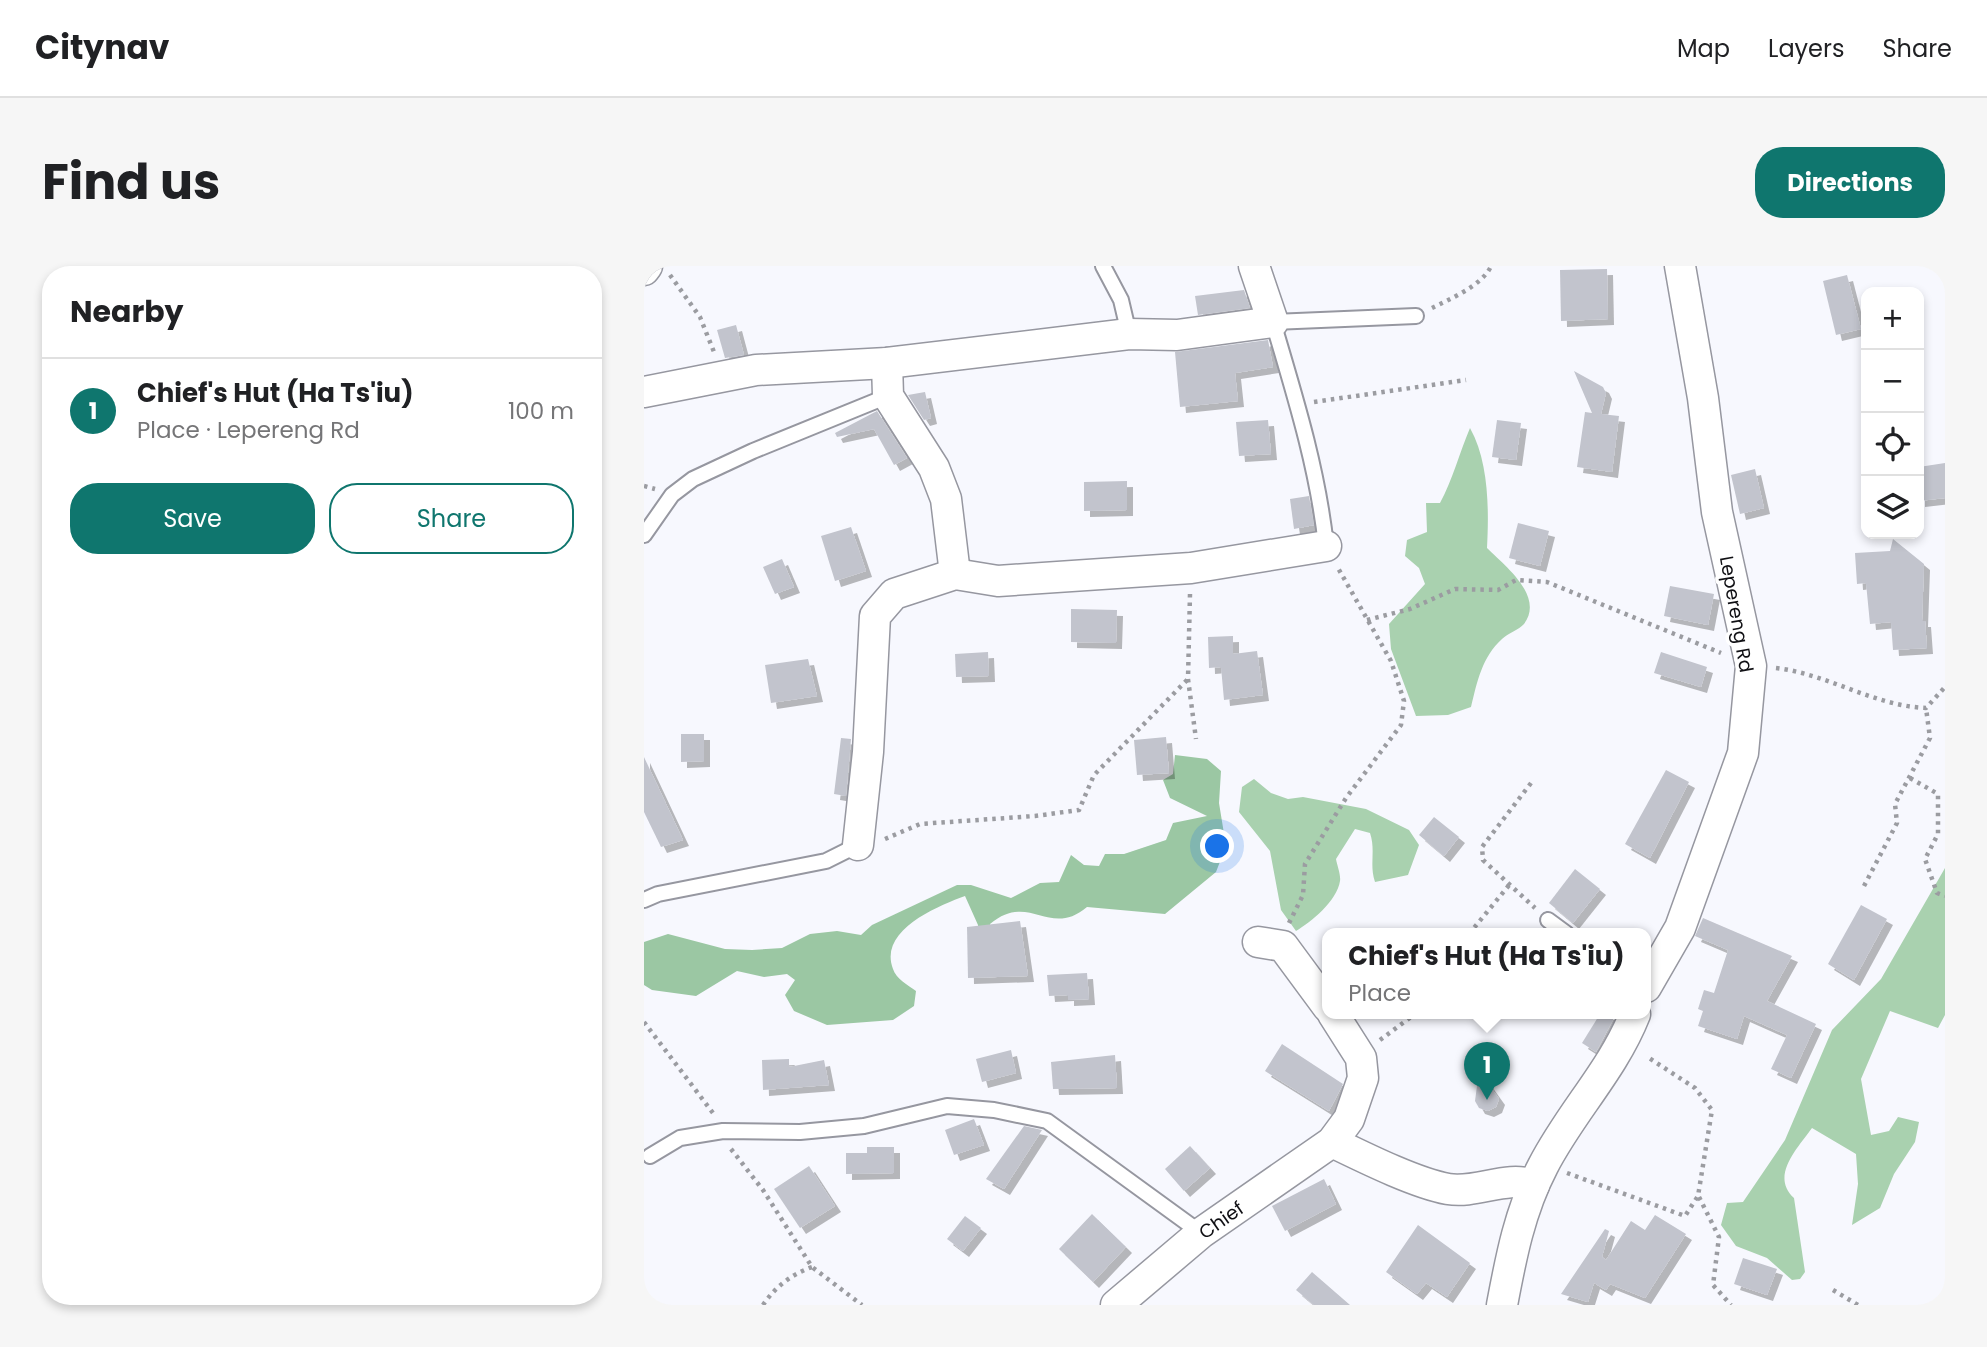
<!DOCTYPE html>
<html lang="en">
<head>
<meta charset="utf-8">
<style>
  body { margin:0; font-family:Poppins,sans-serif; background:#f6f6f6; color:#202124 }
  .controls { position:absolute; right:21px; top:21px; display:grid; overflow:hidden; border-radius:14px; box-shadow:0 4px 10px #0003 }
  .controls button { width:63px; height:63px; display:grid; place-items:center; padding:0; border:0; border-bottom:2px solid #e0e0e0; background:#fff; color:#202124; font:35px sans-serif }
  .you { position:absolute; left:574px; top:581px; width:24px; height:24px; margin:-18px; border:5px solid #fff; border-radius:50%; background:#1a73e8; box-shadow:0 0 0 10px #1a73e833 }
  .badge { display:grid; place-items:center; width:46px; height:46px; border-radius:50%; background:#0f766e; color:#fff; font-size:23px; font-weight:700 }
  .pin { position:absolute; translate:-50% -58px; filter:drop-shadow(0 2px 4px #0008) }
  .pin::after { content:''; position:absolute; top:37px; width:24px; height:21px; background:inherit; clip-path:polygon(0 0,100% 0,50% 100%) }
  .popup { position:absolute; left:678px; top:662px; width:329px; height:91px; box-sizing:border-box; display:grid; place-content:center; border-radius:14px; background:#fff; filter:drop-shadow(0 2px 5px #0005); font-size:23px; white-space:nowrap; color:#757577 }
  .popup b { font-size:26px; color:#202124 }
  .popup::after { content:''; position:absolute; left:50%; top:100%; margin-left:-14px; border:14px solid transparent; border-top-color:#fff }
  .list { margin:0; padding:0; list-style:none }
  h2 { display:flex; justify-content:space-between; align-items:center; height:91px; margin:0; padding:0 28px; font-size:30px }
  h2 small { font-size:23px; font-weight:400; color:#757577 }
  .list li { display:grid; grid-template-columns:46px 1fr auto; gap:21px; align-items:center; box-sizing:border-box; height:105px; padding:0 28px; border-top:2px solid #e0e0e0 }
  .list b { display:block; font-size:26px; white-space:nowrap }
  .list p { margin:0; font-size:23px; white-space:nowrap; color:#757577 }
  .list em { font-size:23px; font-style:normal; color:#757577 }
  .actions { display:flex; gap:14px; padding:21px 28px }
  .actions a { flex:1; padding:16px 0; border:2px solid #0f766e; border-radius:28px; text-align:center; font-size:24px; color:#0f766e }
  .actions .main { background:#0f766e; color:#fff }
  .icon { flex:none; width:38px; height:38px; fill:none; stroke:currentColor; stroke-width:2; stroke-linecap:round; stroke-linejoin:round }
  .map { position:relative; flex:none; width:1301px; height:1039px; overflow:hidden; border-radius:28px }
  header { display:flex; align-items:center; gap:42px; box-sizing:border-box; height:98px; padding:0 35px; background:#fff; border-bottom:2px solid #e0e0e0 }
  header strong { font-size:33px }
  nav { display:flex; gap:38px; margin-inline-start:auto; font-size:24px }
  .intro { display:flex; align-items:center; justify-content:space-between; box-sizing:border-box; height:168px; padding:0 42px }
  h1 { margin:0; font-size:49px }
  .button { padding:18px 32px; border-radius:28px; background:#0f766e; color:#fff; font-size:24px; font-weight:700 }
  main { display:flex; gap:42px; padding:0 42px }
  aside { flex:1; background:#fff; border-radius:28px; box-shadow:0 4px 10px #0003 }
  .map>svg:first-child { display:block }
  .green { fill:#a9d1af }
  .forest { fill:#9bc7a3 }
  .building { fill:#c2c4cd; filter:url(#shadow) }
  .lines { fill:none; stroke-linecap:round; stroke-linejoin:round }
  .lane-casing { stroke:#9697a0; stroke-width:18 }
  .street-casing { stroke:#9697a0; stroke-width:33 }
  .path { stroke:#9b9ca1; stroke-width:4.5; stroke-dasharray:3.5 5; stroke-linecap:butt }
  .lane { stroke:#fff; stroke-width:14 }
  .street { stroke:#fff; stroke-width:30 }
  .labels { text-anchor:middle; stroke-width:7; stroke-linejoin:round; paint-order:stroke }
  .street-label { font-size:19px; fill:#101014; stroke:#fff }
</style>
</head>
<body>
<header>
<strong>Citynav</strong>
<nav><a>Map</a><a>Layers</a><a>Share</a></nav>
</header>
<div class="intro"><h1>Find us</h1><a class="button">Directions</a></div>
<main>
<aside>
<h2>Nearby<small></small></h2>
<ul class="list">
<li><span class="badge">1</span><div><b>Chief's Hut (Ha Ts'iu)</b><p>Place · Lepereng Rd</p></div><em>100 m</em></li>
</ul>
<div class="actions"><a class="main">Save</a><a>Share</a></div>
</aside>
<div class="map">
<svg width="1301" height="1039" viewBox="0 0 1301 1039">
  <defs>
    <filter id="shadow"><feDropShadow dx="6" dy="6" stdDeviation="0" flood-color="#0004"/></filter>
  </defs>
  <rect width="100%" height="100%" fill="#f7f8fe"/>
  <g class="green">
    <path d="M826,162c19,34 19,82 17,120 17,17 58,48 37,76 -5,6 -16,9 -22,15 -20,18 -25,43 -31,68l-23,8 -32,1 -25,-67 -2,-25 36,-40 -6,-16 -14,-12 2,-16 20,-8 -1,-29h14c13,-24 19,-49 30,-75z"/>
    <path d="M610,513l17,14 17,6 15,-2 63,12 43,21 10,15 -11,30 -33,7c-6,-18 1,-31 -5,-49l-15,-4 -19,30c1,6 5,16 4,22 -3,20 -29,41 -44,50l-15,-21 -11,-59 -31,-39 3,-25z"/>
    <path d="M1301,602v147l-7,13 -48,-17 -29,68 10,56 18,-4 9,-14 21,5 -4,20 -21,32 -14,34 -28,17 6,-41 -2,-30 -44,-26c-15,21 -42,48 -18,70l11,74 -5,7 -8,1 -25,-22 -31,-12 -15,-21 6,-22 16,-1 42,-62 47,-110 49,-51z"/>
  </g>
  <path class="forest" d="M531,489l32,4 14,12 -2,32 7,43 -10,26 -51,42 -78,-7c-38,32 -57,-16 -97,17l3,25 -14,-10 -1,-14 -13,-29c-27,10 -87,34 -72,73 3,10 15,16 23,22l-2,15 -21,14 -66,5 -33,-14 -9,-16 10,-15 -8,-6 -23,3 -27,-6 -41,25 -44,-6 -8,-5v-43l24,-8 57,15 27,1 30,-2 28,-14 27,-3 24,4 11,-10 85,-40h14l40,13 29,-15 19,-1 12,-27 13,10 15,1 6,-12h19l42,-14 7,-17 34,-7 -37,-18 -7,-18 10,-6z"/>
  <g class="building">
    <polygon points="963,3 964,53 917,55 916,4"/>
    <polygon points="1203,9 1217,63 1192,69 1179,15"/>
    <polygon points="600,24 606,42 554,49 551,30"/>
    <polygon points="92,59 100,89 81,92 73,64"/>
    <polygon points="624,74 629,101 591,107 594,135 536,141 531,86"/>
    <polygon points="930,105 959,121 962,127 957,148 975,150 968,206 933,201 941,146 948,147"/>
    <polygon points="281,126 287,152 280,154 264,129"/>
    <polygon points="233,145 263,192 250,199 230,163 193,171 191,167"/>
    <polygon points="624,154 627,188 595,190 592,156"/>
    <polygon points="853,154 877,157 872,194 848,191"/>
    <polygon points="1301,197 1301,232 1275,235 1275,201"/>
    <polygon points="1111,203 1120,242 1096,248 1087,209"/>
    <polygon points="483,215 483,244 440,245 440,216"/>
    <polygon points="665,230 670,259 650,263 646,233"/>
    <polygon points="874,257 905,265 896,300 865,292"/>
    <polygon points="207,261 222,305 191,315 177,270"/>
    <polygon points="1249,273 1280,298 1278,355 1281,355 1283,382 1249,384 1247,356 1226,358 1222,317 1213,318 1211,287 1246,285"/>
    <polygon points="138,293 150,321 131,328 119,301"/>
    <polygon points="1026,320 1070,328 1064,359 1020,350"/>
    <polygon points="427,343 473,344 472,377 427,376"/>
    <polygon points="589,370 589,388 613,385 619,429 580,434 577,401 565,402 564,371"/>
    <polygon points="344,386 345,410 312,411 311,388"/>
    <polygon points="1017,386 1063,401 1057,421 1010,407"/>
    <polygon points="164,393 173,430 127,437 121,399"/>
    <polygon points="37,468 60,468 60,495 37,496"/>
    <polygon points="522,471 525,507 493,509 490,474"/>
    <polygon points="197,472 207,473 202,530 190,528"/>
    <polygon points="0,491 39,574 17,581 0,546"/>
    <polygon points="1022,504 1045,516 1006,592 981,578"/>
    <polygon points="790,551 815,571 800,590 775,569"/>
    <polygon points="931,603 956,623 929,657 905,637"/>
    <polygon points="1217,639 1243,653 1210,714 1184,698"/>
    <polygon points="1059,652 1148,690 1123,735 1172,758 1147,812 1127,803 1143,769 1100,750 1093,773 1054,760 1059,745 1054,743 1060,724 1070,727 1084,684 1051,670"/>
    <polygon points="376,655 384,710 324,712 323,661"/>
    <polygon points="443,707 445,733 424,734 424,729 405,730 403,709"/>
    <polygon points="956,748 972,748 952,786 938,777"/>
    <polygon points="638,778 699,818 685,845 621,805"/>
    <polygon points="367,784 372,807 338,816 332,793"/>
    <polygon points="471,789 473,822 409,823 407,796"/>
    <polygon points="145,793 145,801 180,794 185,819 119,824 118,794"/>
    <polygon points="835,805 855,833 852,841 844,845 835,842 831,835"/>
    <polygon points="330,853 340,879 310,889 301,864"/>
    <polygon points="380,860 398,864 360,923 342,913"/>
    <polygon points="546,880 566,902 540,925 521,903"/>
    <polygon points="223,881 250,881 250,907 202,908 202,887 223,887"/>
    <polygon points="165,900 191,940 156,962 130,923"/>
    <polygon points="680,913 692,938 641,965 628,940"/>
    <polygon points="448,948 482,981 449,1016 415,983"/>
    <polygon points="1011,949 1042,968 1001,1032 966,1018 962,1024 950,1017 944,1036 917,1028 961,963 965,965 958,991 962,994 987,955 1001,964"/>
    <polygon points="321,950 337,962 319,985 303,973"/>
    <polygon points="774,959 826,997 803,1031 782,1017 773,1028 742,1006"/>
    <polygon points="1099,992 1133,1003 1123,1029 1090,1018"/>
    <polygon points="668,1006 706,1039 670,1039 652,1024"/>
  </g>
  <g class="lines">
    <g class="lane-casing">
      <g id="lane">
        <polyline points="459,0 477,34 485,68"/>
        <polyline points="0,269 28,229 49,213 109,185 244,130"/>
        <path d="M682,280c-8,-76 -31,-150 -53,-224l143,-6"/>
        <polyline points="0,634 14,628 182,595 214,579"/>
        <polyline points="904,654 923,668"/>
        <polyline points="6,890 36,872 79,865 156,866 220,860 303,840 350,844 403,855 557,967"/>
      </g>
    </g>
    <g class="street-casing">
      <g id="street">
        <polyline points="0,4 3,0"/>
        <polyline points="243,97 244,130 290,202 302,233 311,308"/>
        <polyline points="0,126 112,104 243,97 485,68 533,69 629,56 610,0"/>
        <polyline points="214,579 224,486 231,350 250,328 311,308 354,315 547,302 682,280"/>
        <polyline points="614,676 639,680 684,741"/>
        <polyline points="1002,721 1036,662 1099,487 1107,400 1073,246 1059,132 1036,0"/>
        <path d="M688,876c31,15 83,41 116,47 29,5 58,-14 86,-4"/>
        <polyline points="472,1039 557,967 688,876 705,853 719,812 717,792 689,748"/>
        <path d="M858,1039c9,-48 18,-95 41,-139 27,-53 70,-96 92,-152"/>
      </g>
    </g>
    <g class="path">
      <polyline points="26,9 56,51 70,86"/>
      <path d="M788,42c18,-9 51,-23 59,-42"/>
      <polyline points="670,136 822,114"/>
      <polyline points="0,220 11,223"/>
      <polyline points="546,328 544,413 552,473"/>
      <polyline points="723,354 766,343 811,323 854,324 872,314 903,316 1077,387"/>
      <path d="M1132,402c52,6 98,38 150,40l19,-21"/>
      <polyline points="1266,512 1294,528 1294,568 1281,593 1293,627 1301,630"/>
      <polyline points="887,517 838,581 839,594 891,642"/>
      <polyline points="241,573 276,558 391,550 435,544 450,509 544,413"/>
      <polyline points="1220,620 1253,557 1251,538 1286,472 1282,442"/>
      <polyline points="645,657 659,629 661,598 702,532 757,459 760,435 747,395 694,302"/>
      <polyline points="825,668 866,618"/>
      <polyline points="0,756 69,847"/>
      <polyline points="736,774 771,748"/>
      <polyline points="87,883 119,924 168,1001 218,1039"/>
      <polyline points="923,907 1041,950 1054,930 1068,844 1051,822 1002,790"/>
      <polyline points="1055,931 1075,971 1069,1019 1087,1039"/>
      <polyline points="1189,1024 1214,1039"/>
      <path d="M119,1039c12,-18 29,-31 49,-38"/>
    </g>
    <use href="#lane" class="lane"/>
    <use href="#street" class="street"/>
  </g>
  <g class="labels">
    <g class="street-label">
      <text transform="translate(1093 348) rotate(80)" y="7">Lepereng Rd</text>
      <text transform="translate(577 954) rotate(-35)" y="7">Chief</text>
    </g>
  </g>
</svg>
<div class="controls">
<button>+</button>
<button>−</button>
<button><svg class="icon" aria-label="locate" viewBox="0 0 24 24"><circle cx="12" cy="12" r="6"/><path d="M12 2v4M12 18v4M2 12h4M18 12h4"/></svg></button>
<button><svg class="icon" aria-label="layers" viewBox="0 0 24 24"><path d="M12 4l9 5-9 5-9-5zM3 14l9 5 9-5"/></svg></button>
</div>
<div class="you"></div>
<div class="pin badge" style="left:843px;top:834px">1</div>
<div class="popup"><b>Chief's Hut (Ha Ts'iu)</b>Place</div>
</div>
</main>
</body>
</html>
